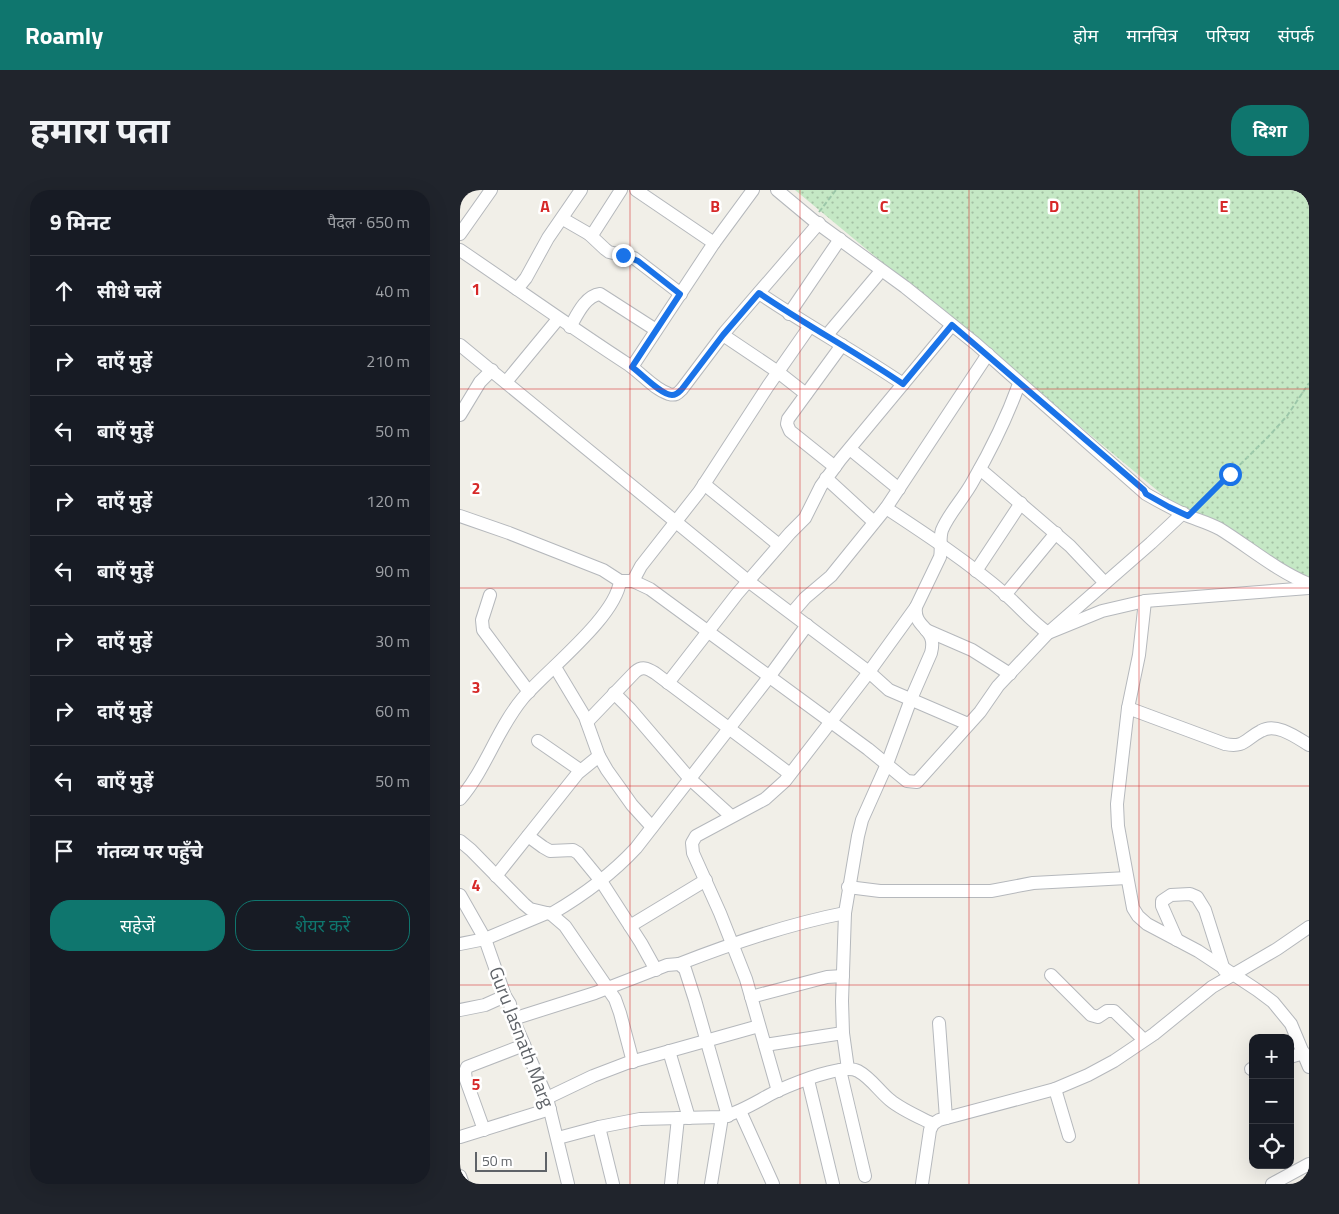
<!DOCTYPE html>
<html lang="hi">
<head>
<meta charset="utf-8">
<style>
  body { margin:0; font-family:"Titillium Web","Noto Sans Devanagari",sans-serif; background:#20242c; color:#f1f3f6 }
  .controls { position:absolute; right:15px; bottom:15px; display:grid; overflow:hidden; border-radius:10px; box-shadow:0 5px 20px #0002 }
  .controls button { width:45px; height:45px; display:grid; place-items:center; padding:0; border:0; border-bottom:1px solid #363941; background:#171b24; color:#f1f3f6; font:25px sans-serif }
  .scale { position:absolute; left:15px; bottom:12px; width:72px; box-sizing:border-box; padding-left:5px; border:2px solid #5f6368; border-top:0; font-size:14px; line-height:18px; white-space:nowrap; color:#5f6368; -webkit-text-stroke:4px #fff; paint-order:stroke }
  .stop { position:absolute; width:15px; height:15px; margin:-11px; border:4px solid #1a73e8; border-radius:50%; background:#fff }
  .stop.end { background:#1a73e8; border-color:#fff; box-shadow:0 1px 5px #0008 }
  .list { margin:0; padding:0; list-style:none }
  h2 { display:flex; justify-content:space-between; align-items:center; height:65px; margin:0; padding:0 20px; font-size:21px }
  h2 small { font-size:16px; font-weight:400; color:#9ea1a6 }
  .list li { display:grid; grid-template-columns:32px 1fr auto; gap:15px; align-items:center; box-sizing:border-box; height:70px; padding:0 20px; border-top:1px solid #363941 }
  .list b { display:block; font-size:19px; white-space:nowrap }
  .list em { font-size:16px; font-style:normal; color:#9ea1a6 }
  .actions { display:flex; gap:10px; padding:15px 20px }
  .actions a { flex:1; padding:11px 0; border:1px solid #0f766e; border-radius:20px; text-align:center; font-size:18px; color:#0f766e }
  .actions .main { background:#0f766e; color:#fff }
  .icon { flex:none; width:28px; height:28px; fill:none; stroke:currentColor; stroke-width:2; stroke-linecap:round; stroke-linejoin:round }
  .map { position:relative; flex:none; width:849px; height:994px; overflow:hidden; border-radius:20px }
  header { display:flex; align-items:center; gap:30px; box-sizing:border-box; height:70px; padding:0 25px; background:#0f766e; color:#fff }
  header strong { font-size:24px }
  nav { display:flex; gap:28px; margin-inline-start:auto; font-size:18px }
  .intro { display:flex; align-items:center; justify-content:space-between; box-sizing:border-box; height:120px; padding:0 30px }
  h1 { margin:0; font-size:35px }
  .button { padding:12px 22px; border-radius:20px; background:#0f766e; color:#fff; font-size:18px; font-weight:700 }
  main { display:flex; gap:30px; padding:0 30px }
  aside { flex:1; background:#171b24; border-radius:20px; box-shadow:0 5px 20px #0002 }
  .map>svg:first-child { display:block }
  .grass { fill:url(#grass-dots) }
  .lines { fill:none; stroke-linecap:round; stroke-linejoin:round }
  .minor-casing { stroke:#b5b8bc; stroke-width:14 }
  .path { stroke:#9cc7a9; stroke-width:2; stroke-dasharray:5 2.5; stroke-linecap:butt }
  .minor { stroke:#fff; stroke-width:12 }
  .route { stroke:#1a73e8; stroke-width:6 }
  .grid { fill:none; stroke:#d62828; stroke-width:1; stroke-opacity:0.55 }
  .labels { text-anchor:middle; stroke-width:5; stroke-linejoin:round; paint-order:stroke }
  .street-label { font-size:19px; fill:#5f6368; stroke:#fff }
  .grid-label { font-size:16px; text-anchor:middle; font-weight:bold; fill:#d62828; stroke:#fff; stroke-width:5; stroke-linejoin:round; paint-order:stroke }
</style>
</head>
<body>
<header>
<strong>Roamly</strong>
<nav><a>होम</a><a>मानचित्र</a><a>परिचय</a><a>संपर्क</a></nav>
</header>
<div class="intro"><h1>हमारा पता</h1><a class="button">दिशा</a></div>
<main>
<aside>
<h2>9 मिनट<small>पैदल · 650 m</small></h2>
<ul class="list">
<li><svg class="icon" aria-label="ahead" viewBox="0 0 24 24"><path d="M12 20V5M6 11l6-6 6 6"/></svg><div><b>सीधे चलें</b></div><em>40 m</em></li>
<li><svg class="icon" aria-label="right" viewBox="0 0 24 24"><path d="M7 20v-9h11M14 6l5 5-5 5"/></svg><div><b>दाएँ मुड़ें</b></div><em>210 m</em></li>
<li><svg class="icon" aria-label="left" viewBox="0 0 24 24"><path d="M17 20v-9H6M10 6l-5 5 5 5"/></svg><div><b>बाएँ मुड़ें</b></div><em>50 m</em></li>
<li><svg class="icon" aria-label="right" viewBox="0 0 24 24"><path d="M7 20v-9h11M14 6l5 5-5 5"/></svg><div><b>दाएँ मुड़ें</b></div><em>120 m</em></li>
<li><svg class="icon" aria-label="left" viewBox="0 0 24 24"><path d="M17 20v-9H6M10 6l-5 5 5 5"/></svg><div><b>बाएँ मुड़ें</b></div><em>90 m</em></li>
<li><svg class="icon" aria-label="right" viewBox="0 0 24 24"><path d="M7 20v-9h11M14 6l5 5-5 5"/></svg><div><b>दाएँ मुड़ें</b></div><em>30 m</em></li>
<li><svg class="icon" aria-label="right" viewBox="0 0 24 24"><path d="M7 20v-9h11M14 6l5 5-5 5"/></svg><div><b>दाएँ मुड़ें</b></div><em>60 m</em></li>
<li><svg class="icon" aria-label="left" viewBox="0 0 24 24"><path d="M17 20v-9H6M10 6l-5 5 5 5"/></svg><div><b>बाएँ मुड़ें</b></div><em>50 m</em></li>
<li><svg class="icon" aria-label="arrive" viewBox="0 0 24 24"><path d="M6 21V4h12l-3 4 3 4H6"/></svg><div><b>गंतव्य पर पहुँचे</b></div></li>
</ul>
<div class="actions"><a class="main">सहेजें</a><a>शेयर करें</a></div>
</aside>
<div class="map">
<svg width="849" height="994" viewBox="0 0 849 994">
  <defs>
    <pattern id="grass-dots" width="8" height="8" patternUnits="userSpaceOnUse" patternTransform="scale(1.25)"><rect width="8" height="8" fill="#c5e8c5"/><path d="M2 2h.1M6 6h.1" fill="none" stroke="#a3c0a4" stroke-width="1.8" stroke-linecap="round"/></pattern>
  </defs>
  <rect width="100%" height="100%" fill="#f1efe8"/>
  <polygon class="grass" points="335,0 849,0 849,404 728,326"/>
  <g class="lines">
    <g class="minor-casing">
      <g id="minor">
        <polyline points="176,0 254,53"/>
        <path d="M317,0l36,30 92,67 71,57 170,150c14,8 27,15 42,22 10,4 21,7 32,13 29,18 57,42 89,55"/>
        <polyline points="103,29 129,44 134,42 161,0"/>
        <polyline points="0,44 31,0"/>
        <polyline points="129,44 145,59 149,62 174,68 221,104"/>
        <path d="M0,60c56,38 112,78 169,115 13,9 25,24 40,29 7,2 9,-1 13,-5l43,-57 94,-109"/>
        <polyline points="57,99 66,88 88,48 121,0"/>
        <path d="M299,103c47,32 97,59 144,91"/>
        <polyline points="329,124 380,49"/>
        <path d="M110,137c7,-12 15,-31 30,-33l56,36"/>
        <polyline points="263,145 318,182 346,204"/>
        <polyline points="367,145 421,81"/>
        <polyline points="0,155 288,391 409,482 429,500 508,534"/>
        <polyline points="172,177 254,53 293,0"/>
        <polyline points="46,192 98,129"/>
        <polyline points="0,225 20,192 32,180"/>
        <polyline points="390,259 439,299"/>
        <polyline points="375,277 330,241 327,234 328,229 382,155"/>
        <polyline points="520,279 610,356 645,393"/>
        <polyline points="366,288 414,332"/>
        <polyline points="244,294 319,355"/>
        <path d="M426,318c41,27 82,54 119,86 15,13 27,28 43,39l54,-22 43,-10 164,-13"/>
        <path d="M0,326l49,17 94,37 17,11c-4,36 -73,89 -97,117 -26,31 -37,71 -63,101"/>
        <polyline points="516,381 561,313"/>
        <polyline points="160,391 173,391 190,399 408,559 447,591 457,592 520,522 538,496 588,443 691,353 723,323"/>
        <polyline points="173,391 181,376 239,302 308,196 350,136"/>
        <polyline points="30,405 22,430 23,440 69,502"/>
        <polyline points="545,405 596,343"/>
        <polyline points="685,411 679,465 668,518 657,614 658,636 673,718 678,726 687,734 738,761 797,800 813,812 831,834 849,877"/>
        <polyline points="332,423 345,408 371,386 426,318 528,164"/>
        <polyline points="466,440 512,460 550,484"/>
        <polyline points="95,477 125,527 139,566 147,580 172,615 192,637"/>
        <polyline points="208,493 277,404 330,343 345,328 361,296 380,270 492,135"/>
        <polyline points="154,503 170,519 230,589 271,626"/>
        <path d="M668,518l97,36c20,4 20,-5 36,-13 15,-9 35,6 48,14"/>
        <path d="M127,532l48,-50c7,-6 12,-4 20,1l135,101"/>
        <polyline points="78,551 120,580"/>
        <polyline points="68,646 83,657 90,661 113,660 118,663 141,691 181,753 196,780"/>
        <polyline points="0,651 11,660 64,714 70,719 91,724 105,736 155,809 160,823 173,872"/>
        <polyline points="36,686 118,583 139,566"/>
        <polyline points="388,697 420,701 531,701 573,693 667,688"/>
        <polyline points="0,705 25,749 45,806 50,814 53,829 87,908 108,994"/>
        <path d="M91,724c31,-18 60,-39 85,-66l133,-171 38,-52"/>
        <polyline points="170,736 246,690"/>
        <polyline points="717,750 702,716 702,711 711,705 730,704 737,707 745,720 764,780"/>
        <polyline points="0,754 25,749 87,723"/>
        <path d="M219,774c54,-21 109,-40 166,-51"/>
        <polyline points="591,785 631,825 638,827 647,821 654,821 684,850"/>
        <polyline points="291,807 367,787 383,786"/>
        <polyline points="0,820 25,815 45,806"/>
        <polyline points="53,829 135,803 207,775 219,774 225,779 235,810 268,926"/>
        <polyline points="479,833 486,928"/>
        <polyline points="305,855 383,843"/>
        <polyline points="209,861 229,928"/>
        <polyline points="830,867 844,863"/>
        <path d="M388,879l-5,-36 -1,-32 3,-88 13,-77 4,-16 25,-56 24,-65 20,-46c7,-26 -18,-24 -15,-46l24,-50c2,-9 -1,-18 2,-27 7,-17 22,-32 31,-49 18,-31 34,-64 46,-97"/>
        <polyline points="791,879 793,878"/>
        <polyline points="380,880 405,986"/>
        <polyline points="348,890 373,994"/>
        <polyline points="595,899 609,946"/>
        <polyline points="318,901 286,789 260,723 233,663 232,653 236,646 305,609 325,591 409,482 456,417"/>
        <polyline points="87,908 133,886 167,873 299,836"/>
        <polyline points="280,921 313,994"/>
        <polyline points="139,937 153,994"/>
        <polyline points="24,940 6,890 5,882 7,877 64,855"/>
        <polyline points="0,947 90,919"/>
        <path d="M98,948l41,-11 41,-8 82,-2c20,-5 37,-17 55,-26 16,-7 66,-28 81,-20 13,7 21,20 32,29 12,10 29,17 43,24"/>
        <polyline points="0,986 3,994"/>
        <polyline points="211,994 218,928"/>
        <polyline points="251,994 262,927"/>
        <polyline points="462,994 470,940 473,934 479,930 595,899 628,885 654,871 694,844 752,797 817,759 849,737"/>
        <polyline points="812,994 849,974"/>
      </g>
    </g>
    <g class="path">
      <polyline points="359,22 376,0"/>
      <polyline points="737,317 808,247 827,226 849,193"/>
    </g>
    <use href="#minor" class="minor"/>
  </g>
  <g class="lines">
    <path class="route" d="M163,65l15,6 42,33 -48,73c10,7 29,28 40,28 5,0 8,-4 10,-6l41,-54 36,-42c47,32 97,59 144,91l49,-59 192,165 2,4 23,13 19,9 42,-42"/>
  </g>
  <path class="grid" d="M170,0v994M340,0v994M509,0v994M679,0v994M0,199h849M0,398h849M0,596h849M0,795h849"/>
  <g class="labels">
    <g class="street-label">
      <text transform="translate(62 847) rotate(69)" y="7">Guru Jasnath Marg</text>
    </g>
  </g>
  <g class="grid-label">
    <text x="85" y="22">A</text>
    <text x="255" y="22">B</text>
    <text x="424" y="22">C</text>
    <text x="594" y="22">D</text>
    <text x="764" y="22">E</text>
    <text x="16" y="105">1</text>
    <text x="16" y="304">2</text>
    <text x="16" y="503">3</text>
    <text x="16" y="701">4</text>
    <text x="16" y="900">5</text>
  </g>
</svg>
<div class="controls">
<button>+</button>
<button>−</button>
<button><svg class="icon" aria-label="locate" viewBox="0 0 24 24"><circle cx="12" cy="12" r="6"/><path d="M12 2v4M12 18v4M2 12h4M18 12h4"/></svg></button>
</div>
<div class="scale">50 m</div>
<div class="stop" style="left:770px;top:284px"></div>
<div class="stop end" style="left:163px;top:65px"></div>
</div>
</main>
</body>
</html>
